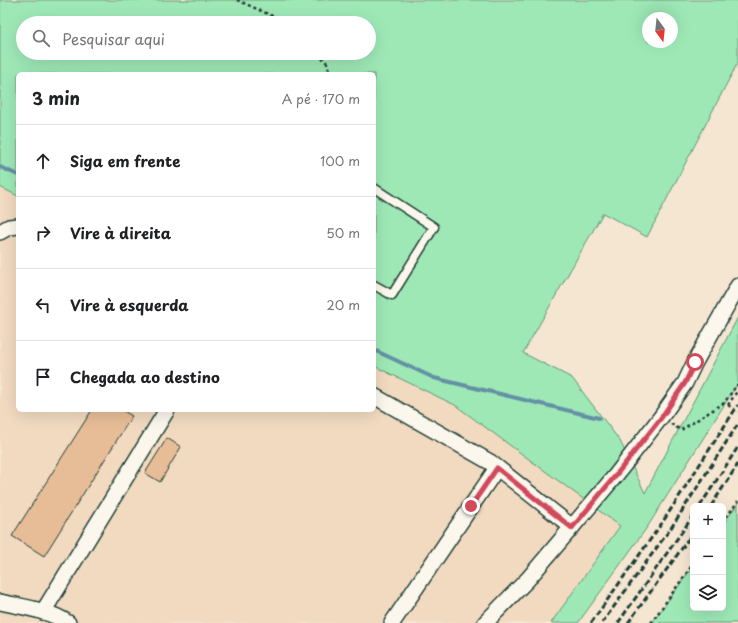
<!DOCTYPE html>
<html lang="pt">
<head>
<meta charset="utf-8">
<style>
  body { margin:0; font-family:"Playpen Sans",sans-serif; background:#f6f6f6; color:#202124 }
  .controls { position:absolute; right:12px; bottom:12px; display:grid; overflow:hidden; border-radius:6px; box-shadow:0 4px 16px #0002 }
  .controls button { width:36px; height:36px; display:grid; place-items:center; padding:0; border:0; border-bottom:1px solid #e0e0e0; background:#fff; color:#202124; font:20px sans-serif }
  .compass { position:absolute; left:642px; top:12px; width:36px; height:36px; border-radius:50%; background:#fff; box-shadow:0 4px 16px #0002; rotate:165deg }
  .stop { position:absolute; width:12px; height:12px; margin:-9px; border:3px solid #d1495b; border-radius:50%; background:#fff }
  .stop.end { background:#d1495b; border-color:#fff; box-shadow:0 1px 4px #0008 }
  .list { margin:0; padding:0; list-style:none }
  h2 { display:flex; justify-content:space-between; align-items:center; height:52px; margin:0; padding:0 16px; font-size:17px }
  h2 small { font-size:13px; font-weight:400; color:#757577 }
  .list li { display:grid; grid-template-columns:26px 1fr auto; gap:12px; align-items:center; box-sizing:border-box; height:72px; padding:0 16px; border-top:1px solid #e0e0e0 }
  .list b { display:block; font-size:15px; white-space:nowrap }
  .list em { font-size:13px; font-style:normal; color:#757577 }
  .icon { flex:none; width:22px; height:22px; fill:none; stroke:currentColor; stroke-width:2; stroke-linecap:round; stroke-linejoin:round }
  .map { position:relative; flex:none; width:738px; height:623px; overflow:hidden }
  .search { position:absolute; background:#fff; box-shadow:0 4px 16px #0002; left:16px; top:16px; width:360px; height:44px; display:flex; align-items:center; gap:10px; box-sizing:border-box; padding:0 14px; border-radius:22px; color:#757577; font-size:15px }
  .panel { position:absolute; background:#fff; box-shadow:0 4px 16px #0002; left:16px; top:72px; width:360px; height:340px; border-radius:6px }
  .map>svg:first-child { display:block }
  .built { fill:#f1dac0 }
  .green { fill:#9ee8b6; stroke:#5e9275; fill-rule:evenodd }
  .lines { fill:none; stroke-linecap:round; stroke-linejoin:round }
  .stream { stroke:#6390a5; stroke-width:4 }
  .building { fill:#e7bd97; stroke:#1f3d34 }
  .service-casing { stroke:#1f3d34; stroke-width:11 }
  .minor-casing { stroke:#1f3d34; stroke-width:18 }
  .path { stroke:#1f3d34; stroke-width:2.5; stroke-dasharray:3 3; stroke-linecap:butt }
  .service { stroke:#fbf7ec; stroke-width:8 }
  .minor { stroke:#fbf7ec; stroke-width:15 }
  .rail { stroke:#1f3d34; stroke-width:3; stroke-dasharray:6 3; stroke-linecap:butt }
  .path-bridge { stroke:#1f3d34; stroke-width:2.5; stroke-dasharray:3 3; stroke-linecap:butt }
  .route { stroke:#d1495b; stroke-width:5 }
</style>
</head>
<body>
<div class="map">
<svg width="738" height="623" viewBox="0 0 738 623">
  <rect width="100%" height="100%" fill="#f5e6d2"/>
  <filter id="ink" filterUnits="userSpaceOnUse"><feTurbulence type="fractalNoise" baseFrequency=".025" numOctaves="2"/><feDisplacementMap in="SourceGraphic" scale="8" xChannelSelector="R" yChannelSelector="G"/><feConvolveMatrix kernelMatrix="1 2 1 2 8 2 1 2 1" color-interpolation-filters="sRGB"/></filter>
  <g filter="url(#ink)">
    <polygon class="built" points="0,187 18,196 18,410 374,410 374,366 455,405 620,526 551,623 0,623"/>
    <g class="green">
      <path d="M0,0h738v62l-91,175 -44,-24 -80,140 49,25 48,63 25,52 93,-176v66l-90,143 -70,97h-27l69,-97 -165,-121 -81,-39v-292h-356v122l-18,-9zM648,18h24v24h-24zM23,23h346v30h-346z"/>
      <polygon points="738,503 738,623 652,623 693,566 693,608 723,608 723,524"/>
    </g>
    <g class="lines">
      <g class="stream">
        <polyline points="0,167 18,175"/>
        <polyline points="374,350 434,378 599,418"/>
      </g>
    </g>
    <g class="building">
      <polygon points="92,410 122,410 132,416 44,556 12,536"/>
      <polygon points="167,438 181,447 160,482 145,473"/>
    </g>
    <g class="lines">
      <g class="service-casing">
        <polyline id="service" points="374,188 434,227 392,295 374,285"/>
      </g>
      <g class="minor-casing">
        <g id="minor">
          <polyline points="0,232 9,227 18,226"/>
          <polyline points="374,396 490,462 572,527"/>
          <path d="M0,602c22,5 49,8 68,21"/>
          <polyline points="43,612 167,410"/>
          <polyline points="392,623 497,468"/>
          <polyline points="485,623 528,579 616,475 661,417 685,383 695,362 738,286"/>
        </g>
      </g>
      <g class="path">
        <polyline points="237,0 288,23"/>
        <polyline points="317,53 327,63 330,74"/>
        <polyline points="728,405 738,390"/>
        <polyline points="671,424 681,430 724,403 737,385 738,386"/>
        <polyline points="723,522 738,501"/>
        <polyline points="651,623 693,564"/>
      </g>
      <use href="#service" class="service"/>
      <use href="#minor" class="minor"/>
      <g class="rail">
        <polyline points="700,506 738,447"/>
        <polyline points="711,506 738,464"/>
        <polyline points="591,623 662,523 738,405"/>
        <polyline points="602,623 671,528 738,424"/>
        <polyline points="618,623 693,516"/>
        <polyline points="628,623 693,533"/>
      </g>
      <polyline class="path-bridge" points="728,405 738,412"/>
    </g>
  </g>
  <g class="lines" filter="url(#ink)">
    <polyline class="route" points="471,506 497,468 572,528 616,475 661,418 685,383 695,362"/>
  </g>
</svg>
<div class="controls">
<button>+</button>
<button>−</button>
<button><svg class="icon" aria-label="layers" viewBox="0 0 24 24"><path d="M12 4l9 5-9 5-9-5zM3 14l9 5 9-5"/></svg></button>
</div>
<svg class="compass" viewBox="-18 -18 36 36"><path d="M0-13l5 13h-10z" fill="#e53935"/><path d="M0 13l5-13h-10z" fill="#757577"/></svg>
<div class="stop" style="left:695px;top:362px"></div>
<div class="stop end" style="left:471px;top:506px"></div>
<div class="search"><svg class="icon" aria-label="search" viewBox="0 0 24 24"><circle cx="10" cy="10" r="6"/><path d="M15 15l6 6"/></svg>Pesquisar aqui</div>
<section class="panel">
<h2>3 min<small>A pé · 170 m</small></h2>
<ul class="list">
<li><svg class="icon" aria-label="ahead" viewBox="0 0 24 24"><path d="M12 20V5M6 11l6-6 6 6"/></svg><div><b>Siga em frente</b></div><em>100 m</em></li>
<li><svg class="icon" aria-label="right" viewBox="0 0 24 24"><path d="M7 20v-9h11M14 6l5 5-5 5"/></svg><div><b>Vire à direita</b></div><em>50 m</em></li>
<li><svg class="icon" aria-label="left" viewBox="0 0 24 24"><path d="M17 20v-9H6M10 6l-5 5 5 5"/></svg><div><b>Vire à esquerda</b></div><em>20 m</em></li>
<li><svg class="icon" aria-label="arrive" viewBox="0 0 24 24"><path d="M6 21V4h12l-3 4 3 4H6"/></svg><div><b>Chegada ao destino</b></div></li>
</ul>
</section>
</div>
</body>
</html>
